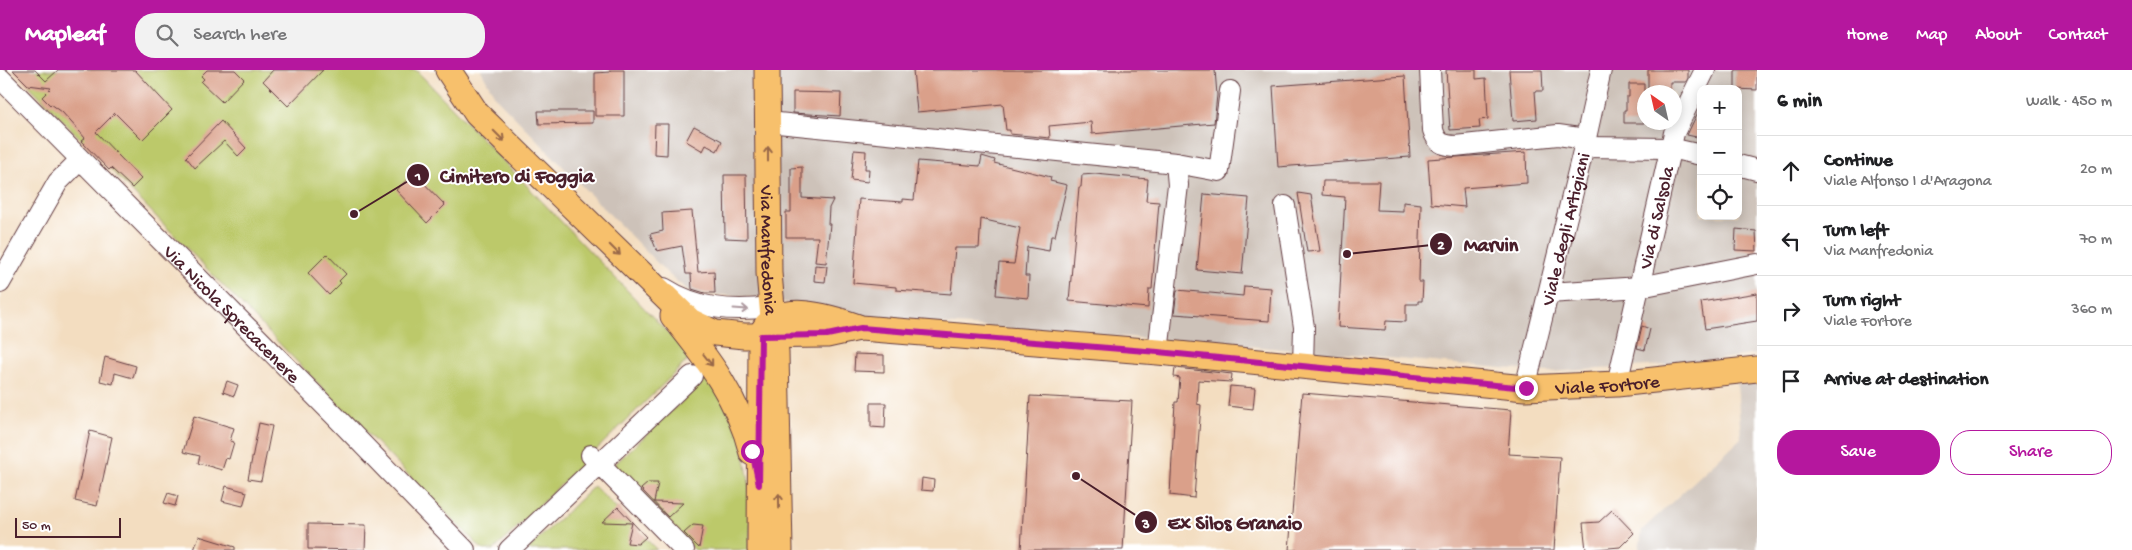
<!DOCTYPE html>
<html lang="en">
<head>
<meta charset="utf-8">
<style>
  body { margin:0; font-family:"Gochi Hand",sans-serif; background:#f2f2f2; color:#202124 }
  .controls { position:absolute; right:15px; top:15px; display:grid; overflow:hidden; border-radius:10px; box-shadow:0 2px 12px #0003 }
  .controls button { width:45px; height:45px; display:grid; place-items:center; padding:0; border:0; border-bottom:1px solid #e0e0e0; background:#fff; color:#202124; font:25px sans-serif }
  .compass { position:absolute; left:1637px; top:15px; width:45px; height:45px; border-radius:50%; background:#fff; box-shadow:0 2px 12px #0003; rotate:326deg }
  .scale { position:absolute; left:15px; bottom:12px; width:106px; box-sizing:border-box; padding-left:5px; border:2px solid #4a1f2b; border-top:0; font-size:14px; line-height:18px; white-space:nowrap; color:#4a1f2b; -webkit-text-stroke:4px #fff; paint-order:stroke }
  .stop { position:absolute; width:15px; height:15px; margin:-11px; border:4px solid #b5179e; border-radius:50%; background:#fff }
  .stop.end { background:#b5179e; border-color:#fff; box-shadow:0 1px 5px #0008 }
  .list { margin:0; padding:0; list-style:none }
  h2 { display:flex; justify-content:space-between; align-items:center; height:65px; margin:0; padding:0 20px; font-size:21px }
  h2 small { font-size:16px; font-weight:400; color:#757577 }
  .list li { display:grid; grid-template-columns:32px 1fr auto; gap:15px; align-items:center; box-sizing:border-box; height:70px; padding:0 20px; border-top:1px solid #e0e0e0 }
  .list b { display:block; font-size:19px; white-space:nowrap }
  .list p { margin:0; font-size:16px; white-space:nowrap; color:#757577 }
  .list em { font-size:16px; font-style:normal; color:#757577 }
  .actions { display:flex; gap:10px; padding:15px 20px }
  .actions a { flex:1; padding:11px 0; border:1px solid #b5179e; border-radius:20px; text-align:center; font-size:18px; color:#b5179e }
  .actions .main { background:#b5179e; color:#fff }
  .icon { flex:none; width:28px; height:28px; fill:none; stroke:currentColor; stroke-width:2; stroke-linecap:round; stroke-linejoin:round }
  .map { position:relative; flex:none; width:1757px; height:480px; overflow:hidden }
  header { display:flex; align-items:center; gap:30px; box-sizing:border-box; height:70px; padding:0 25px; background:#b5179e; color:#fff }
  header strong { font-size:24px }
  nav { display:flex; gap:28px; margin-inline-start:auto; font-size:18px }
  .search { width:350px; height:45px; background:#f2f2f2; display:flex; align-items:center; gap:12px; box-sizing:border-box; padding:0 18px; border-radius:20px; color:#757577; font-size:19px }
  main { display:flex }
  aside { flex:1; background:#fff }
  .map>svg:first-child { display:block }
  .industrial { fill:#cdc2b9; fill-rule:evenodd }
  .green { fill:#bcc96a; stroke:#83744a }
  .building { fill:#daa08a }
  .lines { fill:none; stroke-linecap:round; stroke-linejoin:round }
  .minor-casing { stroke:#633c41; stroke-width:22 }
  .major-casing { stroke:#633c41; stroke-width:27 }
  .minor { stroke:#fff; stroke-width:20 }
  .major { stroke:#f7c06c; stroke-width:25 }
  .oneway { stroke:#986748 }
  .oneway2 { stroke:#ae9aa0 }
  .route { stroke:#b5179e; stroke-width:6 }
  .labels { text-anchor:middle; stroke-width:4; stroke-linejoin:round; paint-order:stroke }
  .street-label { font-size:19px; fill:#4a1f2b; stroke:#fff }
  .leader { fill:none; stroke:#4a1f2b; stroke-width:2 }
  .callout-dot { fill:#4a1f2b; stroke:#fff; stroke-width:2 }
  .mark-label { font-size:15px; text-anchor:middle; font-weight:bold; fill:#fff }
  .callout-label { font-size:20px; text-anchor:middle; font-weight:bold; fill:#4a1f2b; stroke:#fff; stroke-width:4; stroke-linejoin:round; paint-order:stroke }
</style>
</head>
<body>
<header>
<strong>Mapleaf</strong>
<div class="search"><svg class="icon" aria-label="search" viewBox="0 0 24 24"><circle cx="10" cy="10" r="6"/><path d="M15 15l6 6"/></svg>Search here</div>
<nav><a>Home</a><a>Map</a><a>About</a><a>Contact</a></nav>
</header>
<main>
<div class="map">
<svg width="1757" height="480" viewBox="0 0 1757 480">
  <rect width="100%" height="100%" fill="#fff"/>
  <filter id="ink" filterUnits="userSpaceOnUse"><feTurbulence type="fractalNoise" baseFrequency=".02" numOctaves="2"/><feDisplacementMap in="SourceGraphic" scale="10" xChannelSelector="R" yChannelSelector="G"/><feConvolveMatrix kernelMatrix="1 2 1 2 8 2 1 2 1" color-interpolation-filters="sRGB"/></filter>
  <filter id="wash" filterUnits="userSpaceOnUse"><feTurbulence type="fractalNoise" baseFrequency=".0096" numOctaves="4" result="noise"/><feDisplacementMap in="SourceGraphic" scale="20" xChannelSelector="R" yChannelSelector="G"/><feGaussianBlur stdDeviation="1.12" result="paint"/><feColorMatrix in="noise" values="0 0 0 0 0 0 0 0 0 0 0 0 0 0 0 0 0 1.4 0 .05"/><feComposite in="paint" operator="in"/></filter>
  <g filter="url(#wash)">
    <rect width="100%" height="100%" fill="#f3ddc0"/>
    <g class="industrial">
      <path d="M481,0h1276v284l-74,10 -135,8 -334,-29 -317,-22 -146,-24 -60,-4 -24,-20 -171,-175zM1701,19h37v127h-37zM1644,22h30v30h-30z"/>
      <polygon points="1757,312 1757,480 1639,480 1642,460 1741,368 1737,314"/>
    </g>
    <g class="green">
      <polygon points="14,0 416,0 691,287 494,480 483,480 340,336"/>
      <polygon points="708,307 739,355 752,429 749,480 695,480 612,397"/>
      <polygon points="594,416 657,480 527,480"/>
    </g>
    <g id="blocks">
      <g class="building">
        <polygon points="13,0 35,0 46,11 58,0 135,0 172,40 142,70 115,43 96,62 141,109 132,118 111,98 109,100 81,71 85,68 79,61 62,42 51,34 50,35 42,27 51,18 28,15"/>
        <polygon points="207,0 235,0 244,9 222,32 201,12 204,9 201,6"/>
        <polygon points="273,0 323,0 288,36 263,11"/>
        <polygon points="610,0 624,0 624,46 595,46 595,3 610,2"/>
        <polygon points="913,0 1215,0 1217,25 1214,53 1092,64 1091,52 1049,56 1050,68 1010,64 1010,60 1006,60 1003,34 917,42"/>
        <polygon points="1446,0 1476,0 1476,9 1486,8 1488,49 1479,50 1480,58 1450,60"/>
        <polygon points="1509,0 1542,0 1543,21 1535,21 1537,49 1513,51"/>
        <polygon points="1648,0 1688,0 1688,8 1686,12 1670,12 1670,22 1648,22"/>
        <polygon points="1737,0 1757,0 1757,20 1735,19 1735,1"/>
        <polygon points="1405,6 1410,87 1278,97 1273,16"/>
        <polygon points="1629,14 1644,14 1644,53 1624,53 1624,40 1626,40 1626,27 1629,27"/>
        <polygon points="793,22 841,23 840,46 793,43"/>
        <polygon points="1701,36 1701,68 1687,65"/>
        <polygon points="538,41 593,41 593,53 539,54"/>
        <polygon points="221,51 246,78 238,86 224,71 195,98 186,87"/>
        <polygon points="655,54 668,54 667,85 654,84"/>
        <polygon points="694,56 722,71 717,81 706,75 703,81 686,71"/>
        <polygon points="854,80 866,81 865,99 869,99 868,112 851,110"/>
        <polygon points="1526,82 1527,113 1463,118 1465,137 1431,134 1428,89"/>
        <polygon points="982,86 995,90 994,93 1051,107 1050,111 1067,115 1055,166 1051,166 1049,181 1027,177 1025,206 1029,206 1028,228 996,225 999,193 1014,194 1020,158 981,149 979,178 955,178 951,224 896,220 896,217 853,213 859,129 903,132 903,129 914,130 918,91 980,96"/>
        <polygon points="802,97 802,128 833,130 829,138 828,154 830,154 826,193 815,192 818,167 786,167 786,142 791,142 791,98"/>
        <polygon points="414,103 445,135 427,153 396,120"/>
        <polygon points="1095,104 1148,109 1146,131 1159,132 1152,219 1149,219 1148,238 1069,231 1079,117 1081,117 1082,105"/>
        <polygon points="724,105 746,105 747,169 725,168"/>
        <polygon points="1323,111 1379,111 1377,140 1403,141 1403,132 1421,134 1419,209 1419,212 1423,212 1422,231 1418,231 1418,234 1406,234 1406,252 1386,251 1385,260 1338,257 1345,127 1322,125"/>
        <polygon points="1298,123 1311,125 1320,181 1307,182"/>
        <polygon points="1204,124 1249,128 1242,204 1197,200"/>
        <polygon points="692,141 698,202 714,201 715,223 705,223 692,219 691,204 686,204 682,176 657,181 650,164 663,161 662,143"/>
        <polygon points="1736,159 1756,161 1757,181 1735,180"/>
        <polygon points="327,184 346,204 339,211 341,213 329,225 308,203"/>
        <polygon points="815,195 827,196 825,212 814,211"/>
        <polygon points="1244,216 1271,218 1269,251 1174,244 1177,220 1243,226"/>
        <polygon points="1757,223 1757,251 1705,259 1701,232"/>
        <polygon points="1642,256 1650,259 1645,280 1637,278"/>
        <polygon points="855,284 884,285 884,302 854,301"/>
        <polygon points="105,287 136,296 133,308 115,303 113,314 100,311"/>
        <polygon points="1175,298 1232,304 1231,312 1198,310 1197,334 1201,335 1194,428 1170,425 1175,332 1178,332 1180,308 1174,307"/>
        <polygon points="227,311 238,315 234,326 223,322"/>
        <polygon points="1230,316 1255,318 1253,339 1228,336"/>
        <polygon points="1302,323 1511,340 1508,384 1560,387 1554,480 1289,480"/>
        <polygon points="1030,326 1132,331 1123,480 1021,480"/>
        <polygon points="871,333 886,333 885,358 871,357"/>
        <polygon points="194,346 234,358 230,371 234,372 229,389 226,388 222,400 198,393 200,386 183,382"/>
        <polygon points="259,353 272,356 261,411 248,409"/>
        <polygon points="90,361 112,367 97,436 75,431"/>
        <polygon points="922,408 934,410 933,421 921,420"/>
        <polygon points="648,413 658,413 654,432 683,433 668,447 641,419"/>
        <polygon points="226,416 247,422 243,436 222,431"/>
        <polygon points="168,423 178,426 175,436 164,433"/>
        <polygon points="618,437 646,467 638,474 627,473 632,453 602,452"/>
        <polygon points="1612,440 1634,463 1620,477 1586,480 1583,453 1599,452"/>
        <polygon points="308,454 366,455 365,480 308,479"/>
        <polygon points="693,455 703,456 699,478 684,463"/>
        <polygon points="199,466 235,477 235,480 194,480"/>
      </g>
    </g>
  </g>
  <g filter="url(#ink)">
    <use href="#blocks" fill-opacity="0" stroke="#633c41" stroke-width="1"/>
    <g class="lines">
      <g class="minor-casing">
        <g id="minor">
          <path d="M1430,0l3,60c4,13 9,15 22,16l103,-11 28,4"/>
          <path id="s1" d="M0,8l334,337 131,135"/>
          <polyline points="768,52 1176,93 1219,101 1230,21"/>
          <polyline points="1584,77 1670,78 1701,85"/>
          <polyline points="1738,95 1757,100"/>
          <polyline points="1285,136 1304,257 1303,296"/>
          <polyline points="0,213 58,112 80,90"/>
          <path d="M664,218c33,21 68,24 106,19"/>
          <polyline points="1549,223 1640,217 1757,194"/>
          <polyline points="1158,282 1178,115 1176,93"/>
          <path id="s2" d="M1617,314l57,-251 31,-63"/>
          <path id="s3" d="M1525,318l59,-241 17,-77"/>
          <polyline points="591,385 684,480"/>
          <polyline points="509,480 692,306"/>
        </g>
      </g>
      <g class="major-casing">
        <g id="major">
          <polyline points="448,0 477,44 690,251 715,263 744,266 827,265 859,258"/>
          <path id="s4" d="M767,0l2,203 7,79 4,198"/>
          <path d="M673,246c35,43 65,82 79,137"/>
          <path id="s5" d="M760,480l1,-214c12,-39 73,-18 100,-8l297,24 367,36 92,-4 140,-15"/>
        </g>
      </g>
      <use href="#minor" class="minor"/>
      <use href="#major" class="major"/>
    </g>
    <defs><path id="oneway-shaft" d="M-6 0H5M1.5-3L5.5 0L1.5 3" fill="none" stroke-width="1.6" stroke-linecap="round" stroke-linejoin="round" transform="scale(1.25)"/></defs>
    <g class="oneway">
      <use href="#oneway-shaft" transform="translate(499 66) rotate(45)"/>
      <use href="#oneway-shaft" transform="translate(768 84) rotate(-90)"/>
      <use href="#oneway-shaft" transform="translate(615 180) rotate(45)"/>
      <use href="#oneway-shaft" transform="translate(708 290) rotate(52)"/>
      <use href="#oneway-shaft" transform="translate(779 431) rotate(-91)"/>
    </g>
    <use class="oneway2" href="#oneway-shaft" transform="translate(741 239) rotate(4)"/>
  </g>
  <g class="lines" filter="url(#ink)">
    <polyline class="route" points="752,381 759,415 761,266 827,265 861,258 1158,282 1526,318"/>
  </g>
  <g class="labels">
    <g class="street-label">
      <text dy="7" stroke="none"><textPath href="#s2" startOffset="171">Via di Salsola</textPath></text>
      <text dy="7" stroke="none"><textPath href="#s3" startOffset="164">Viale degli Artigiani</textPath></text>
      <text dy="7" stroke="none"><textPath href="#s4" startOffset="180">Via Manfredonia</textPath></text>
      <text dy="7" stroke="none"><textPath href="#s1" startOffset="331">Via Nicola Sprecacenere</textPath></text>
      <text dy="7" stroke="none"><textPath href="#s5" startOffset="1075">Viale Fortore</textPath></text>
    </g>
  </g>
  <path class="leader" d="M354 144L418 105M1347 184L1441 174M1076 406L1146 452"/>
  <g class="callout-dot">
    <circle cx="354" cy="144" r="5"/>
    <circle cx="1347" cy="184" r="5"/>
    <circle cx="1076" cy="406" r="5"/>
    <circle cx="418" cy="105" r="12"/>
    <circle cx="1441" cy="174" r="12"/>
    <circle cx="1146" cy="452" r="12"/>
  </g>
  <g class="mark-label">
    <text x="418" y="110">1</text>
    <text x="1441" y="179">2</text>
    <text x="1146" y="458">3</text>
  </g>
  <g class="callout-label">
    <text x="517" y="112">Cimitero di Foggia</text>
    <text x="1491" y="181">Marvin</text>
    <text x="1235" y="459">Ex Silos Granaio</text>
  </g>
</svg>
<div class="controls">
<button>+</button>
<button>−</button>
<button><svg class="icon" aria-label="locate" viewBox="0 0 24 24"><circle cx="12" cy="12" r="6"/><path d="M12 2v4M12 18v4M2 12h4M18 12h4"/></svg></button>
</div>
<svg class="compass" viewBox="-18 -18 36 36"><path d="M0-13l5 13h-10z" fill="#e53935"/><path d="M0 13l5-13h-10z" fill="#757577"/></svg>
<div class="scale">50 m</div>
<div class="stop" style="left:752px;top:381px"></div>
<div class="stop end" style="left:1526px;top:318px"></div>
</div>
<aside>
<h2>6 min<small>Walk · 450 m</small></h2>
<ul class="list">
<li><svg class="icon" aria-label="ahead" viewBox="0 0 24 24"><path d="M12 20V5M6 11l6-6 6 6"/></svg><div><b>Continue</b><p>Viale Alfonso I d'Aragona</p></div><em>20 m</em></li>
<li><svg class="icon" aria-label="left" viewBox="0 0 24 24"><path d="M17 20v-9H6M10 6l-5 5 5 5"/></svg><div><b>Turn left</b><p>Via Manfredonia</p></div><em>70 m</em></li>
<li><svg class="icon" aria-label="right" viewBox="0 0 24 24"><path d="M7 20v-9h11M14 6l5 5-5 5"/></svg><div><b>Turn right</b><p>Viale Fortore</p></div><em>360 m</em></li>
<li><svg class="icon" aria-label="arrive" viewBox="0 0 24 24"><path d="M6 21V4h12l-3 4 3 4H6"/></svg><div><b>Arrive at destination</b></div></li>
</ul>
<div class="actions"><a class="main">Save</a><a>Share</a></div>
</aside>
</main>
</body>
</html>
